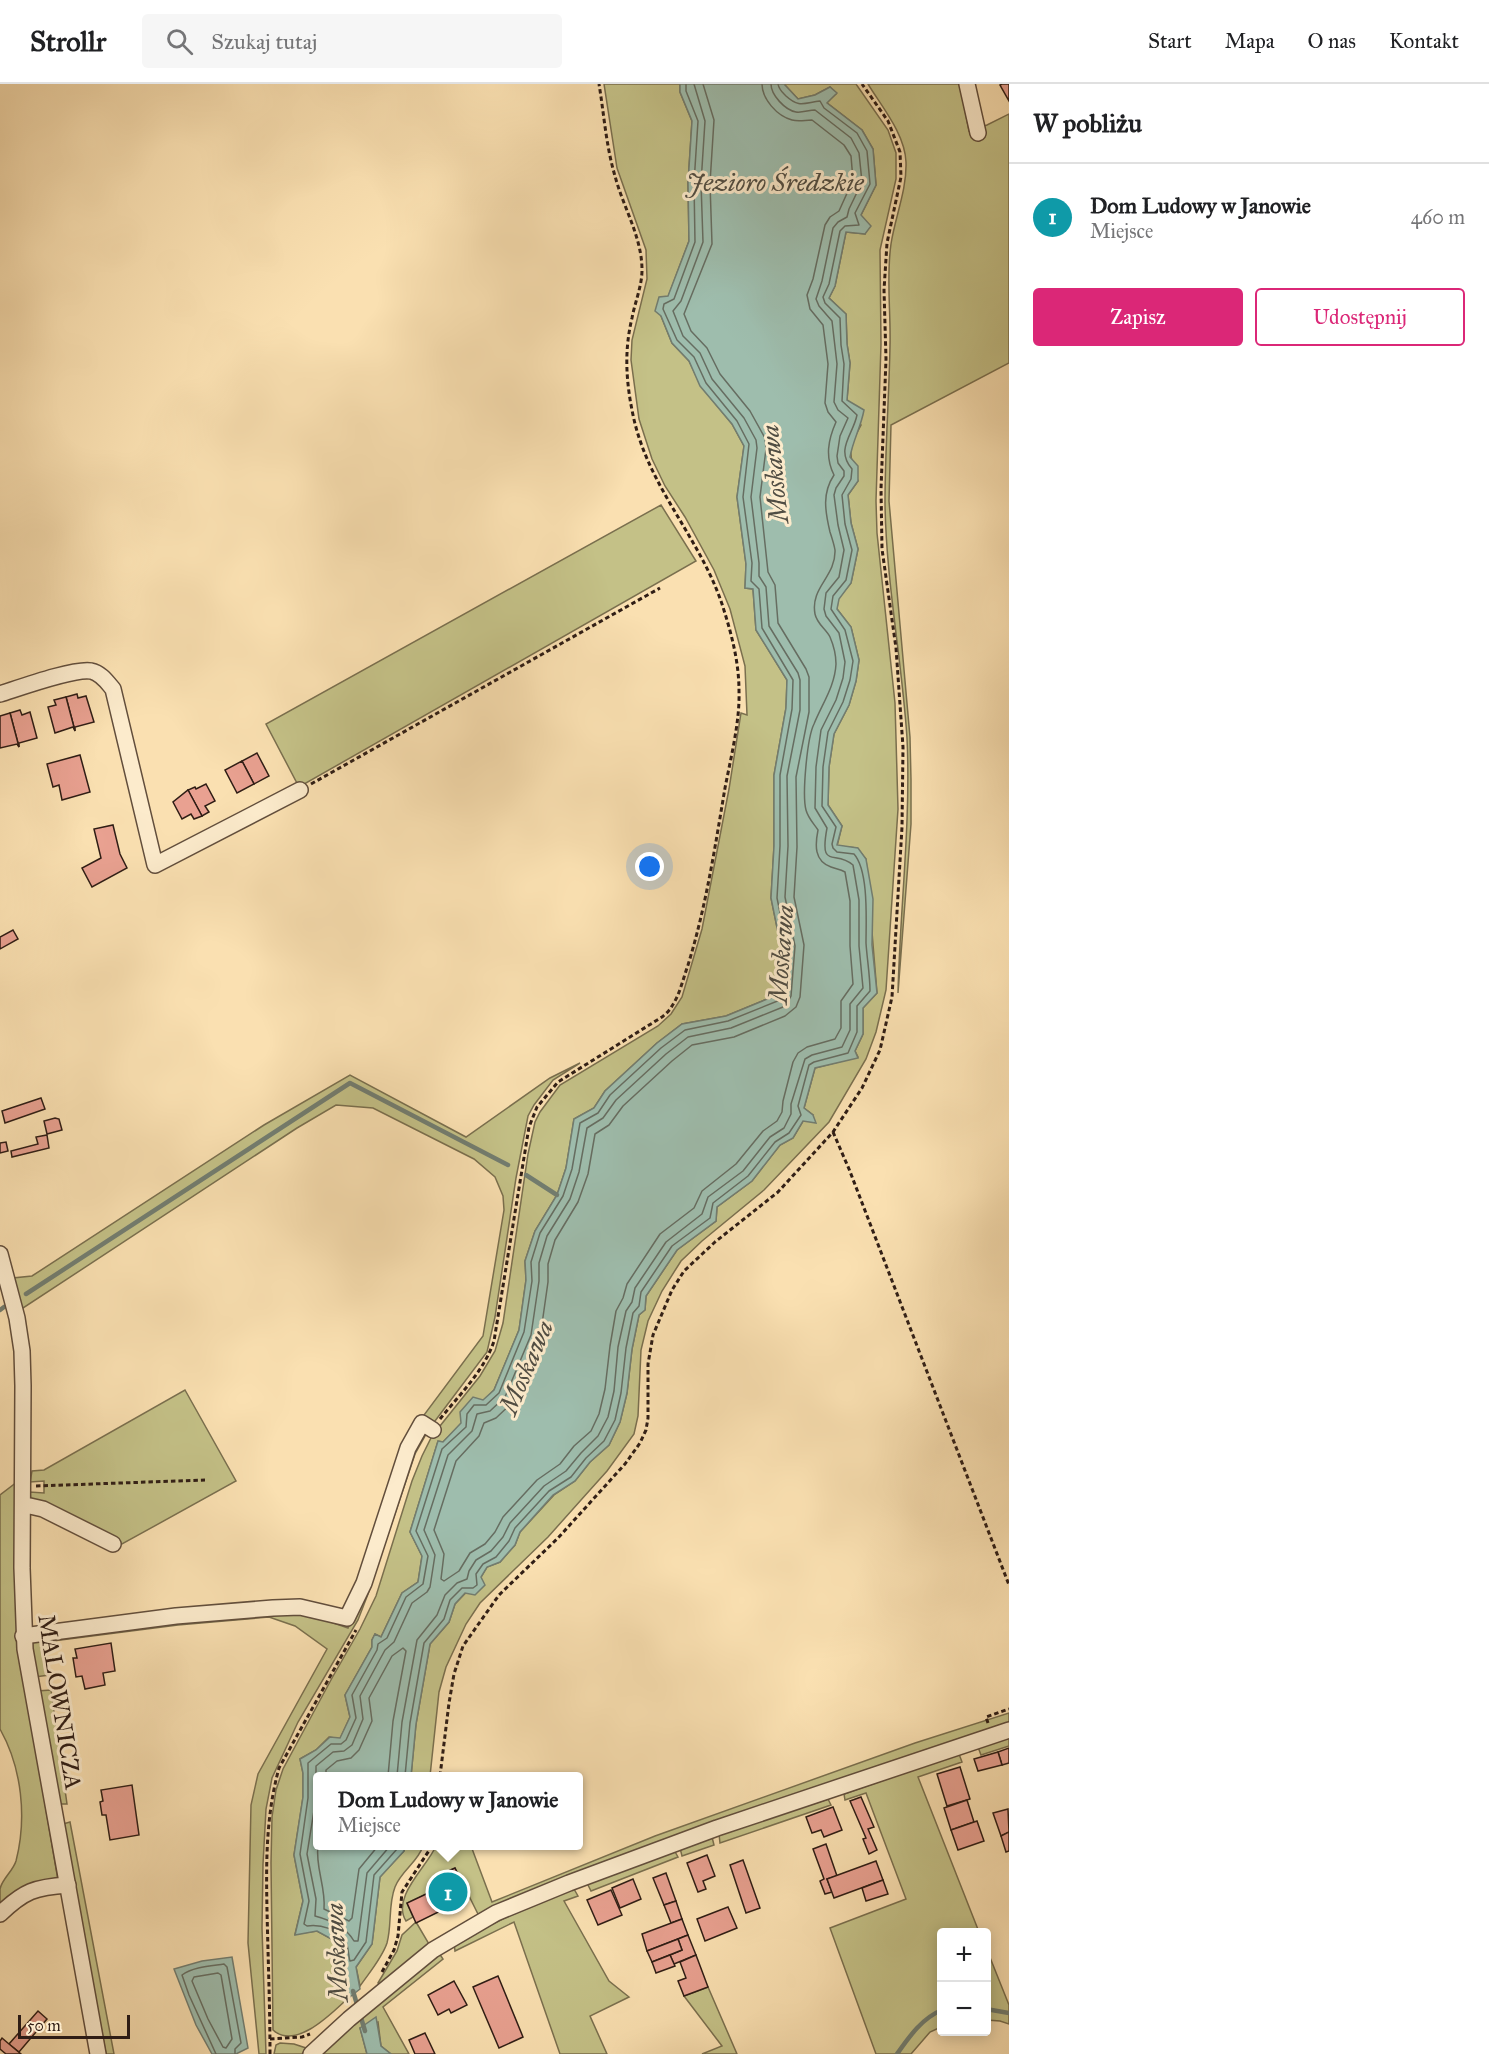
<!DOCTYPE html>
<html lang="pl">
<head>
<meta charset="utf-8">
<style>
  body { margin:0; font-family:"IM FELL Great Primer",serif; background:#f6f6f6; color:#202124 }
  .controls { position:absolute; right:18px; bottom:18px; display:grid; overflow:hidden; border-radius:6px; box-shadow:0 3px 15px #0003 }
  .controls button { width:54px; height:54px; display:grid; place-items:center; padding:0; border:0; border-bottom:2px solid #e0e0e0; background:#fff; color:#202124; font:30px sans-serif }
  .scale { position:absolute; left:18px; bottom:15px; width:112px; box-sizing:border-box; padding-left:6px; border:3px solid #2f1d15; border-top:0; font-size:16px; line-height:21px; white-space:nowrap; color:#2f1d15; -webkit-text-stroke:4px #fcebcc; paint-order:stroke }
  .you { position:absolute; left:650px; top:783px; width:21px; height:21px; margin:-15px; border:4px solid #fff; border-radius:50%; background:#1a73e8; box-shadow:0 0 0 9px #1a73e833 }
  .badge { display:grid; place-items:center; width:39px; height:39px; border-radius:50%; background:#db2777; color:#fff; font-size:20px; font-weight:700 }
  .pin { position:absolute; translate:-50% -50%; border:3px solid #fff; box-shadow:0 2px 6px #0006 }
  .popup { position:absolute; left:313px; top:1688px; width:270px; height:78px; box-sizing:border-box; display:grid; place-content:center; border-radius:6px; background:#fff; filter:drop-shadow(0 2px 4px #0005); font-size:20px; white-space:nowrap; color:#757577 }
  .popup b { font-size:22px; color:#202124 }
  .popup::after { content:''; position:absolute; left:50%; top:100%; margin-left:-12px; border:12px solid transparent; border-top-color:#fff }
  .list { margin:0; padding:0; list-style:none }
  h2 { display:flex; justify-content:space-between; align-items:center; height:78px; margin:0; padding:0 24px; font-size:26px }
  h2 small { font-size:20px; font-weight:400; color:#757577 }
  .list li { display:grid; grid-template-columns:39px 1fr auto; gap:18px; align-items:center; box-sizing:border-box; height:108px; padding:0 24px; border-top:2px solid #e0e0e0 }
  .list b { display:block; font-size:22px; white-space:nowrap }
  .list p { margin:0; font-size:20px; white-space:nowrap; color:#757577 }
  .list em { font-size:20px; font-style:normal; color:#757577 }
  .actions { display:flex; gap:12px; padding:18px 24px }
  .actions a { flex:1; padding:14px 0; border:2px solid #db2777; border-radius:6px; text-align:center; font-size:21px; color:#db2777 }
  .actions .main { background:#db2777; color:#fff }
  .icon { flex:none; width:33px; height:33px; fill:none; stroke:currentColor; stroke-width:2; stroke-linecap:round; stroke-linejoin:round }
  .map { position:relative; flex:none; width:1009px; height:1970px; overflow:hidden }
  header { display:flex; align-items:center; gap:36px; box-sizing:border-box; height:84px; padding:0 30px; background:#fff; border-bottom:2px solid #e0e0e0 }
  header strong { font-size:28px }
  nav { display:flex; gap:33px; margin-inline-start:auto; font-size:21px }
  .search { width:420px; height:54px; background:#f6f6f6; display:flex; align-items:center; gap:15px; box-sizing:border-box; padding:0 21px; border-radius:6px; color:#757577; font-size:22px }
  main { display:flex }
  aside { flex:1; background:#fff }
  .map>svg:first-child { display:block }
  .green { fill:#c4c187; stroke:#7a6f4e; stroke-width:1.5 }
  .water { fill:#9ebdad; stroke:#727d70; stroke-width:1.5 }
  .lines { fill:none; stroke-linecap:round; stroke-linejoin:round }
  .shore { stroke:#666d61; stroke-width:1.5 }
  .stream { stroke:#727d70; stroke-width:4.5 }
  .building { fill:#e9a191; stroke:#2f1d15; stroke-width:1.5 }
  .minor-casing { stroke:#624e3c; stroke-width:18 }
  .path { stroke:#2f1d15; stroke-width:3; stroke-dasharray:4.5 3; stroke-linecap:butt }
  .minor { stroke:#fcebcc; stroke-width:15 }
  .labels { text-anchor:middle; stroke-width:6; stroke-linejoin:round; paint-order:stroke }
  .street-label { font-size:24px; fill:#2f1d15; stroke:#fcebcc }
  .water-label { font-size:26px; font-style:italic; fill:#504d43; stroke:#fcebcc }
</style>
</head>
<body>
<header>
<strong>Strollr</strong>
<div class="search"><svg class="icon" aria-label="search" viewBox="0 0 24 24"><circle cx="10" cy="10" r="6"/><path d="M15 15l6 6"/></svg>Szukaj tutaj</div>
<nav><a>Start</a><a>Mapa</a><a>O nas</a><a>Kontakt</a></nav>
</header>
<main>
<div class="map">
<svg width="1009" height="1970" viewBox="0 0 1009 1970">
  <rect width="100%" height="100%" fill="#fae0b1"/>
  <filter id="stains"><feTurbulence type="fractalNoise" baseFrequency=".00333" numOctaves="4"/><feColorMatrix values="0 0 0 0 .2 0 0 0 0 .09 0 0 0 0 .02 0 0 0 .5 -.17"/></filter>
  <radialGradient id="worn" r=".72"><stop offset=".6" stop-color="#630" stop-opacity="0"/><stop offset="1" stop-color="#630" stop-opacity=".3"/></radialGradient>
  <g class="green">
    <path d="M604,0h76v8l12,29 -4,62 1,58 -28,75 11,27 17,18 12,25 31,38 12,22 -7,51 9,67 -1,24 8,1 3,41 31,50 -1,28 -12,67v71l-3,52 10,49 -4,48 -51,21 -44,8 -25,19 -52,48 -11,17 -20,11 -8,49 -9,27 -22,36 -10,30 1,19 -7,50 -25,60 -51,52 -5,-1 -28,91 12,24 -4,26 -16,11 -21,44 -6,-3 -3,6v7l-27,48 5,22 -10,22 -11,-2 -13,13 -16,9 3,14v24l-9,58 9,46 -8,33 22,-3 22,12 4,8 1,32 -3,12 5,5c-16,15 -51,50 -73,30l-2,-167 1,-46 4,-27 7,-21 49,-91 28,-49 16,-33 36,-115 10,-25 10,-20 48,-60 15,-25 8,-28 25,-169 7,-32 5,-10 20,-27 98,-59 13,-12 11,-17 20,-68 27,-140 12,-76 6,2 -2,-49 -15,-57 -16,-39 -29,-53 -20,-31 -13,-27 -13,-40 -8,-59 1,-20 15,-61 -1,-29 -29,-82z"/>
    <path d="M784,0h72l32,46 8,23v26l-16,71 1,94 -5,157 1,32 18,170 3,106 -12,181 -10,42 -10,27 -37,63 -65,68 -62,51 -21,20 -19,30 -14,30 -7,29 -3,66 -4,18 -27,37 -26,29 -33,37 -68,66 -14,21 -20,43 -7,25 -9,84h-19l5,-52 14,-80 19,-22 6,-18 26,-27 6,-10 13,-5 15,-17 5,-13 34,-37 21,-14 15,-19 19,-17 11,-23 7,-29 5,-44 7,-34 6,-5 1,-14 31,-46 39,-29 1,-14 35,-26 28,-36 13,-7 10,-17 10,-6 -9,-7 11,-40 43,-11 -3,-6 8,-17v-26l14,-15 -11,-134 -9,-11 -20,-2 5,-20 -14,-21 1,-38 5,-33 15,-29 7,-24 3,-21 -8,-33 -14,-18 1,-10 13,-16 7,-34 -7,-26 -3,-28 10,-14c-9,-25 -11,-32 3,-56l-14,-25 3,-37 -3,-19 -1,-30 -17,-16 6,-12 11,-54 19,2 -4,-19 15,-30 -3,-36 -11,-19 -36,-28 10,-8 -6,-7 -15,8 -17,4z"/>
    <path d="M868,0h92l9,47 18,-6 22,-11v249l-118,62 -2,76 21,236 1,43v44l-13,169c2,-85 13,-170 9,-255 -5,-78 -21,-156 -22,-235 0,-52 4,-105 5,-157 1,-34 -4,-68 1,-102 4,-27 16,-54 15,-82 -1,-28 -24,-55 -38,-78z"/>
    <polygon points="661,421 696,477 299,703 266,640"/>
    <polygon points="580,979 553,996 534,1021 528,1032 516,1094 495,1233 487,1268 429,1345 415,1370 368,1510 358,1536 298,1638 272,1694 266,1725 263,1780 262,1844 266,1970 259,1970 248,1859 251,1721 258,1690 327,1565 295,1542 269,1533 178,1541 45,1558 49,1591 35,1593 30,1555 178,1536 299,1527 348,1544 421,1335 483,1252 504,1126 503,1112 495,1093 474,1075 373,1024 336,1021 297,1044 20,1226 13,1194 32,1192 264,1041 350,991 466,1053 550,994"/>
    <polygon points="185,1306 236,1397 122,1460 44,1421 31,1418 30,1408 44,1409 44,1397 30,1398 32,1387 44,1386"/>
    <path d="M17,1398l2,169 39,229 -58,28c0,-6 0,-13 0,-19 2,-10 13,-18 16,-28 11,-43 6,-93 -16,-132v-234z"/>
    <polygon points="51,1606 67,1720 59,1720 37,1607"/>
    <path d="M1009,1629v9l-351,121 -179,73 -24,-48 -11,5 1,3 -7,3 3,8 -34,16 6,14 -7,4c-15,-24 21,-54 30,-75h35l21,56 163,-66 260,-93z"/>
    <polygon points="1009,1652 1009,1662 981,1671 978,1663"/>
    <polygon points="959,1670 962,1678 918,1693 979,1848 942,1848 941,1943 930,1948 911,1970 876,1970 830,1844 906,1815 866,1709 845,1716 844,1710"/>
    <polygon points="828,1715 831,1721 720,1759 719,1750"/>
    <polygon points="70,1738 114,1970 106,1970 63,1740"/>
    <polygon points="712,1753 714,1761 682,1772 680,1764"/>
    <path d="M404,1762h19c-5,16 -22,25 -28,41 -7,18 -3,38 -8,56 -5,15 -18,30 -27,43l-4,-19 16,-23 8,-67 24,-26z"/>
    <polygon points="674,1766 678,1773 591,1807 587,1799"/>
    <polygon points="574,1805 578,1812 564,1817 609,1897 629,1913 590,1932 607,1970 560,1970 514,1838 455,1867 454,1859 509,1832"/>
    <polygon points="416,1838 429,1860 380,1901 378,1899 397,1867 402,1851"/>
    <polygon points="987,1866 1009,1921 1009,1940 1000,1937 987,1936"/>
    <polygon points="439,1869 443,1875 383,1923 409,1970 391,1970 381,1962 378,1938 360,1944 367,1970 321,1970 340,1952"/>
    <polygon points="708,1903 737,1970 702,1970 722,1962 684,1912"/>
    <polygon points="280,1959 294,1960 306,1964 302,1970 274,1970 276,1961"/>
  </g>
  <g class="water">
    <path d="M680,0h104l14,15 17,-4 15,-8 7,6 -10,10 35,27 11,19 3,36 -15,30 10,11 -6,8 -19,-2 -11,54 -6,12 17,16 1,30 3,19 -3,37 17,10c-3,17 -11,30 -14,47l8,9v15l-10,14 3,28 7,26 -7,34 -12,16 -2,10 14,18 8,33 -3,21 -7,24 -15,29 -5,33 -1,38 14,21 -5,19 21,3 8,11 7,40 -1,46 5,48 -14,15v26l-8,17 3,7 -43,10 -11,40 9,7 3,8 -13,-2 -10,17 -13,7 -28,36 -35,26 -1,14 -39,29 -31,46 -1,14 -6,5 -7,34 -5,44 -7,29 -11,23 -19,17 -15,19 -22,14 -33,37 -5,13 -15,17 -13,5 -6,10 4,8 -10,10 -10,-2 -10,11 -6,18 -19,22 -14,80 -5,52h-93v70h86v5l-24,26 -8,67 -16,23 4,22 -14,11 -8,-12 6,-5 -1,-32 -4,-8 -22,-12 -22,4 8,-34 -9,-46 9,-58v-24l-3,-14 16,-9 14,-13 10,1 10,-21 -5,-22 27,-48v-7l3,-6 6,3 21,-44 16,-11 4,-26 -12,-24 28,-91 5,1 18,-19 -1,-11 13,-15 10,3 11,-10 25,-60 7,-50 -1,-19 10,-30 22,-36 9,-27 8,-49 20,-11 11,-17 52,-48 25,-19 44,-8 51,-21 4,-48 -10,-49 3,-52v-71l12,-67 1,-28 -31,-50 -3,-41 -8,-1 1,-24 -9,-67 7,-51 -12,-22 -32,-38 -11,-25 -17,-18 -11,-27 -6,-5 4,-14 9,-1 21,-55 -1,-58 4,-62 -12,-29z"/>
    <polygon points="232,1873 248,1964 236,1970 212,1970 196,1941 174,1885 202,1877"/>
    <polygon points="376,1933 381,1962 391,1970 367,1970 360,1944"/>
  </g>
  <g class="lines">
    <g class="shore">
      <path d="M703,0l11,36 -4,63 2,61 -28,70 7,17 16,17 13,26 30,37 15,27 1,11 -6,48 8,75 7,13 3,38 28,46 3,8v35l-13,65 1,70 -3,50 10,48 -4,52 -4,10 -11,9 -51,21 -42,8 -20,16 -49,45 -14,19 -14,9 -7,40 -10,28 -23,38 -7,24v18l-8,56 -27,64 -17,16 -12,5 -5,13 -23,25 -22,69 10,24 -3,25 3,2 15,-10 11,-18 15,-9 10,-12 8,-15 34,-37 23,-16 14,-18 17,-15 8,-17 6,-25 5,-43 6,-35 7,-13 4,-14 33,-50 34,-26 8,-17 34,-27 27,-33 14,-10 5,-9 1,-11 10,-39 5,-9 9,-6 28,-8 6,-11v-27l12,-17 -3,-38v-45l-5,-29c-5,-3 -9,-3 -14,-5 -17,-6 -16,-22 -13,-37 -4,-6 -10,-12 -12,-20 -4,-15 1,-72 8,-86 8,-20 21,-38 22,-60 0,-8 -3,-20 -6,-27 -4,-8 -13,-13 -15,-23 -5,-27 21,-37 20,-64 -1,-6 -3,-12 -5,-18 -5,-21 -8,-39 4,-57 -9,-18 -6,-35 2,-53l-8,-10 -3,-9 3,-39 -5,-39 -13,-16 -3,-14 6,-16 12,-54 5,-8 9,-6 14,-31 -2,-24 -7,-11 -32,-25c-7,0 -13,2 -20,0 -15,-4 -30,-21 -30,-36"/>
      <polyline points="326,1692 326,1686 337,1677 351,1674 359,1666 372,1637 369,1614 392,1572 403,1564 406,1567 393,1637 388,1692"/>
      <path d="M397,1692l5,-54 15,-82 20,-25 8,-20 12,-12 10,-4 2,-8 7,-11 15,-9 12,-14 7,-14 34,-37 22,-15 15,-18 17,-17 10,-19 6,-26 4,-44 8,-36 6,-9 3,-14 31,-46 36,-28 6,-17 35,-26 27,-34 14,-9 7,-14v-10l14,-45 7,-4 30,-8 8,-17v-26l13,-16 -4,-42v-46l-6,-35c-18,-16 -34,6 -26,-37l-12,-20 1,-41 5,-37 15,-30 7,-22 2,-16 -6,-29 -13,-17 -2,-7 2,-16 13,-16 5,-27 -6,-25 -4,-30 2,-7 8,-12v-5l-6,-8 -1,-7 3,-20 8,-18 -10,-8 -4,-8 3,-38 -5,-43 -13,-15 -3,-7 6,-18 11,-53 5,-6 9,-5 2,-8 13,-27 -3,-29 -8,-15 -36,-28c-6,0 -13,3 -19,2 -11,-2 -25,-17 -25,-28"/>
      <path d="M405,1692l5,-53 14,-80 20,-24 6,-19 12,-12h11l4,-3 -1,-11 7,-10 13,-7 13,-16 6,-13 34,-37 22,-14 15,-19 18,-17 11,-21 6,-27 5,-45 7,-35 6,-7 2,-14 31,-46 38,-28 3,-15 35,-27 27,-34 14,-9 12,-18 -3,-9 11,-41 5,-3 34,-9 9,-21v-26l13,-15c0,-16 -3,-32 -4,-48 0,-22 3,-72 -12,-89l-17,-2 -4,-4 -1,-4 4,-17 -14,-21 1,-39 5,-35 15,-30 7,-22 3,-19 -8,-31 -14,-21 2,-13 13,-16 6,-30 -7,-26 -3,-29 9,-16 1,-10c-17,-20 1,-34 5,-54l-15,-14 2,-37 -3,-19 -1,-27 -15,-15 -2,-6 6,-13 11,-53 5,-5 14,-1 -4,-12 15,-29 -3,-33 -10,-18 -33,-25 -4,-7c-16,2 -21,7 -34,-5 -4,-4 -7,-6 -8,-12"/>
      <path d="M318,1762c-3,21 8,41 6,63l25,12 3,-3 7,-49 19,-23"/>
      <path d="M390,1762l-23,27 -9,68h-4c-8,-14 -24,-21 -39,-25l1,-17 -9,-45 9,-56v-32l17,-14 11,-1 8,-6 11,-26 -3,-23 25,-46 9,-8 18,-39 15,-11 3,-5 5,-32 -11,-25 24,-75 24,-24 5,-17 13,-3 15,-14 26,-62 8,-54v-18l8,-27 23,-37 9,-27 8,-44 16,-10 13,-18 50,-46 22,-17 43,-9 52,-21 5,-5 3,-6 4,-50 -10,-49 3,-51 -1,-70 13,-66v-30l-2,-7 -29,-47 -3,-39 -7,-11v-13l-8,-66 6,-49 -1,-8 -12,-22 -32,-39 -12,-26 -17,-17 -10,-25 8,-10 22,-59 -2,-59 4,-62 -11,-37"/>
      <path d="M398,1762l-1,3 -23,26 -8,67 -12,18 -4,1c-2,-6 -1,-12 -4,-19 -7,-13 -26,-18 -39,-16l-3,-2 5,-23 -9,-47 8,-56v-35l23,-19h10l5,-4 10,-22 -4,-23 25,-45 1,-6 9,-6 19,-41 17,-13 5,-28 -12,-25 26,-82 24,-22 1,-13 7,-9h12l13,-12 25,-61 8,-51 -1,-19 9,-29 23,-37 9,-27 8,-46 18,-10 12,-18 51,-47 24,-18 43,-9 52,-21 3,-5 4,-49 -10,-48 3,-52v-71l12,-66 1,-29 -31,-52 -3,-39 -8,-8 1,-18 -9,-66 6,-53 -12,-23 -31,-38 -12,-26 -17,-17 -14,-31 1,-5 10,-5 21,-57 -1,-59 4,-62 -12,-30v-7"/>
      <polygon points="218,1889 221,1891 232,1955 226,1964 223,1963 208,1935 192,1897 194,1893"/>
      <path d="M216,1970l-27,-59 -7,-20c11,-8 29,-9 42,-11l3,3 14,76 -6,6v5"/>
    </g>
    <g class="stream">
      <polyline points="526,1091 557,1111"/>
      <polyline points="26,1210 350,999 508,1081"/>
      <polyline points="0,1226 4,1223"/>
      <polyline points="353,1907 365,1947"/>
      <polyline points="986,1925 1009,1929"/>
      <path d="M897,1970c12,-17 25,-36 45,-44"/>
    </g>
  </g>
  <g class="building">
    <polygon points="1002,0 1009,0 1009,17 1000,1"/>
    <polygon points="77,610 78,614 86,612 94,638 75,643 75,647 66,613"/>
    <polygon points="66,613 75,647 73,643 55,649 48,623 56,621 54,616"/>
    <polygon points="20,626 22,631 30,628 37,654 19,659 19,663 10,629"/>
    <polygon points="10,629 19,663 17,660 0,664 0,632"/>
    <polygon points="257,669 269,692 254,700 242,677"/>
    <polygon points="80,671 90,708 62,716 59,701 53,703 47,680"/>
    <polygon points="242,677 254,700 237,709 225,686"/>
    <polygon points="206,700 215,717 205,722 209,728 202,732 188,706 195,703 196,705"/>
    <polygon points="188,706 202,732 194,735 191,730 182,735 173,718"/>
    <polygon points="113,741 120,770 127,784 92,803 82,784 101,774 94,745"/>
    <polygon points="13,846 18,855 0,865 0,853"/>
    <polygon points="41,1014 45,1025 5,1039 2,1027"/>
    <polygon points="55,1034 59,1035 62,1046 47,1050 44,1037"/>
    <polygon points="47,1051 49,1064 12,1073 11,1067 38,1060 36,1053"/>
    <polygon points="6,1058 8,1067 0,1069 0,1059"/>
    <polygon points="111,1559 115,1587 103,1589 105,1601 85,1605 82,1592 76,1593 73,1574 77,1574 75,1565"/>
    <polygon points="1009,1664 1009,1679 1002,1681 998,1668"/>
    <polygon points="998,1668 1002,1681 978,1687 974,1675"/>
    <polygon points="960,1683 970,1715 947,1722 937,1690"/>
    <polygon points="132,1701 139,1751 110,1756 106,1731 102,1731 100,1718 103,1717 101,1706"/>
    <polygon points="861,1713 874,1743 868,1745 877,1766 869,1770 863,1755 866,1754 850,1717"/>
    <polygon points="967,1716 974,1738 951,1746 944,1724"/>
    <polygon points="833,1723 842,1746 824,1753 821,1746 812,1749 806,1733"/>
    <polygon points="1008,1725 1009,1748 1001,1752 993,1729"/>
    <polygon points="977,1737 984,1757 958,1766 951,1746"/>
    <polygon points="1009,1748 1009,1767 1006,1768 1001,1752"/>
    <polygon points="826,1760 837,1792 827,1795 832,1808 825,1810 820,1797 824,1795 813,1765"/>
    <polygon points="707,1771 715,1792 703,1797 706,1805 698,1808 687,1779"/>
    <polygon points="743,1776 760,1824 746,1829 730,1781"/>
    <polygon points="876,1777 883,1796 834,1814 827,1795"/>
    <polygon points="455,1784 469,1813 416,1839 407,1819 441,1803 438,1795 445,1792 444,1789"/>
    <polygon points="666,1789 676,1817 664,1821 653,1794"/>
    <polygon points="633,1795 641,1815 620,1824 612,1804"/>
    <polygon points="883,1796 888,1810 866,1817 862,1804"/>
    <polygon points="611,1806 622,1831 598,1841 587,1816"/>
    <polygon points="676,1817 682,1835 671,1839 664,1821"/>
    <polygon points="728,1823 737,1844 705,1857 697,1835"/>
    <polygon points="682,1835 688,1851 647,1867 642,1850"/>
    <polygon points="688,1851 696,1871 674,1880 670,1871 682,1866 678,1855"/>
    <polygon points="678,1855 682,1866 652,1878 647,1867"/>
    <polygon points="670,1871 675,1882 656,1889 652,1878"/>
    <polygon points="696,1871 708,1903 684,1912 678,1897 686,1894 680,1878"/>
    <polygon points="498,1892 523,1953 499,1964 473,1903"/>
    <polygon points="454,1897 467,1921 451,1929 449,1925 438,1931 428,1911"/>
    <polygon points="38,1927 47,1935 19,1968 9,1960"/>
    <polygon points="425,1949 435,1970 415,1970 409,1956"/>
    <polygon points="2,1954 9,1960 21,1970 6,1970 0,1965 0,1957"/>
  </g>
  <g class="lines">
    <g class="minor-casing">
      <g id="minor">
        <polyline points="967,0 978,49"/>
        <path d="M0,610c19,-6 74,-26 91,-23 10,2 16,11 22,18l42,176 145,-75"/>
        <polyline points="0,1170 17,1234 22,1267 23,1302 22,1484 25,1565 98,1970"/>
        <polyline points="23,1423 30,1422 43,1425 113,1460"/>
        <polyline points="23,1552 176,1532 273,1524 300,1523 347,1534 364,1499 408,1364 422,1339 433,1346"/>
        <path d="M0,1830c24,-23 35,-27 68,-29"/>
        <polyline points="311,1970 349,1935 433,1866 496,1829 569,1799 717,1744 1009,1646"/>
      </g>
    </g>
    <g class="path">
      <polyline points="311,700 660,504"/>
      <polyline points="833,1048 849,1085 1009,1501"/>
      <path d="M440,1335c20,-25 44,-48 54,-78l35,-214 8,-20 21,-25 104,-65c4,-3 8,-7 10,-11 8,-12 11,-27 16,-41 18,-58 27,-118 37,-177 6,-31 15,-67 14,-97 0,-30 -8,-59 -17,-87 -23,-68 -74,-117 -89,-189 -7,-33 -9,-64 -1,-97 3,-16 10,-32 10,-48 0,-33 -19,-63 -27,-94 -9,-30 -11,-62 -16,-92"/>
      <polyline points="36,1402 205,1396"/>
      <polyline points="988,1639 986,1633 1009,1625"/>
      <polyline points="440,1692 449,1619 454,1590 463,1562 499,1511 558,1454 625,1380 640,1359 646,1346 648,1334 648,1280 653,1251 672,1206 684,1187 715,1158 778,1108 833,1048 862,1004 880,966 892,913 902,743 903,663 896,564 882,465 881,405 886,275 884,206 887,159 901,93 900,68 888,37 862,0"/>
      <polyline points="382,1888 394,1866 398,1852 402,1808 432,1762"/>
      <polyline points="270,1955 302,1953 310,1950"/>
      <path d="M270,1970c0,-48 -2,-96 -3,-144 -1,-48 -1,-95 12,-142l77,-138"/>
    </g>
    <use href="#minor" class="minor"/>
  </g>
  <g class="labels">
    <g class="street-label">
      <text transform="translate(60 1618) rotate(81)" y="8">MALOWNICZA</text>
    </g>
    <g class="water-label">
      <text x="775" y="107">Jezioro Średzkie</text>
      <text transform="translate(774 390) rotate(-96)" y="9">Moskawa</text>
      <text transform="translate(781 870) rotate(-86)" y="9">Moskawa</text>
      <text transform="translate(526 1283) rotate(-67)" y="9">Moskawa</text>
      <text transform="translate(336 1868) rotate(-93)" y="9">Moskawa</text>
    </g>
  </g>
  <rect width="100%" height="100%" filter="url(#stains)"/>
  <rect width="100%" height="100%" fill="url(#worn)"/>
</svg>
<div class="controls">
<button>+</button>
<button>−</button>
</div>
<div class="scale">50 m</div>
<div class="you"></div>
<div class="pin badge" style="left:448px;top:1808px;background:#0f9aa8">1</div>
<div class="popup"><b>Dom Ludowy w Janowie</b>Miejsce</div>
</div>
<aside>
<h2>W pobliżu<small></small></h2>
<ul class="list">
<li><span class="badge" style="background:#0f9aa8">1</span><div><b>Dom Ludowy w Janowie</b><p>Miejsce</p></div><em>460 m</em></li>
</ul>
<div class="actions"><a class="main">Zapisz</a><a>Udostępnij</a></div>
</aside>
</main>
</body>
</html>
